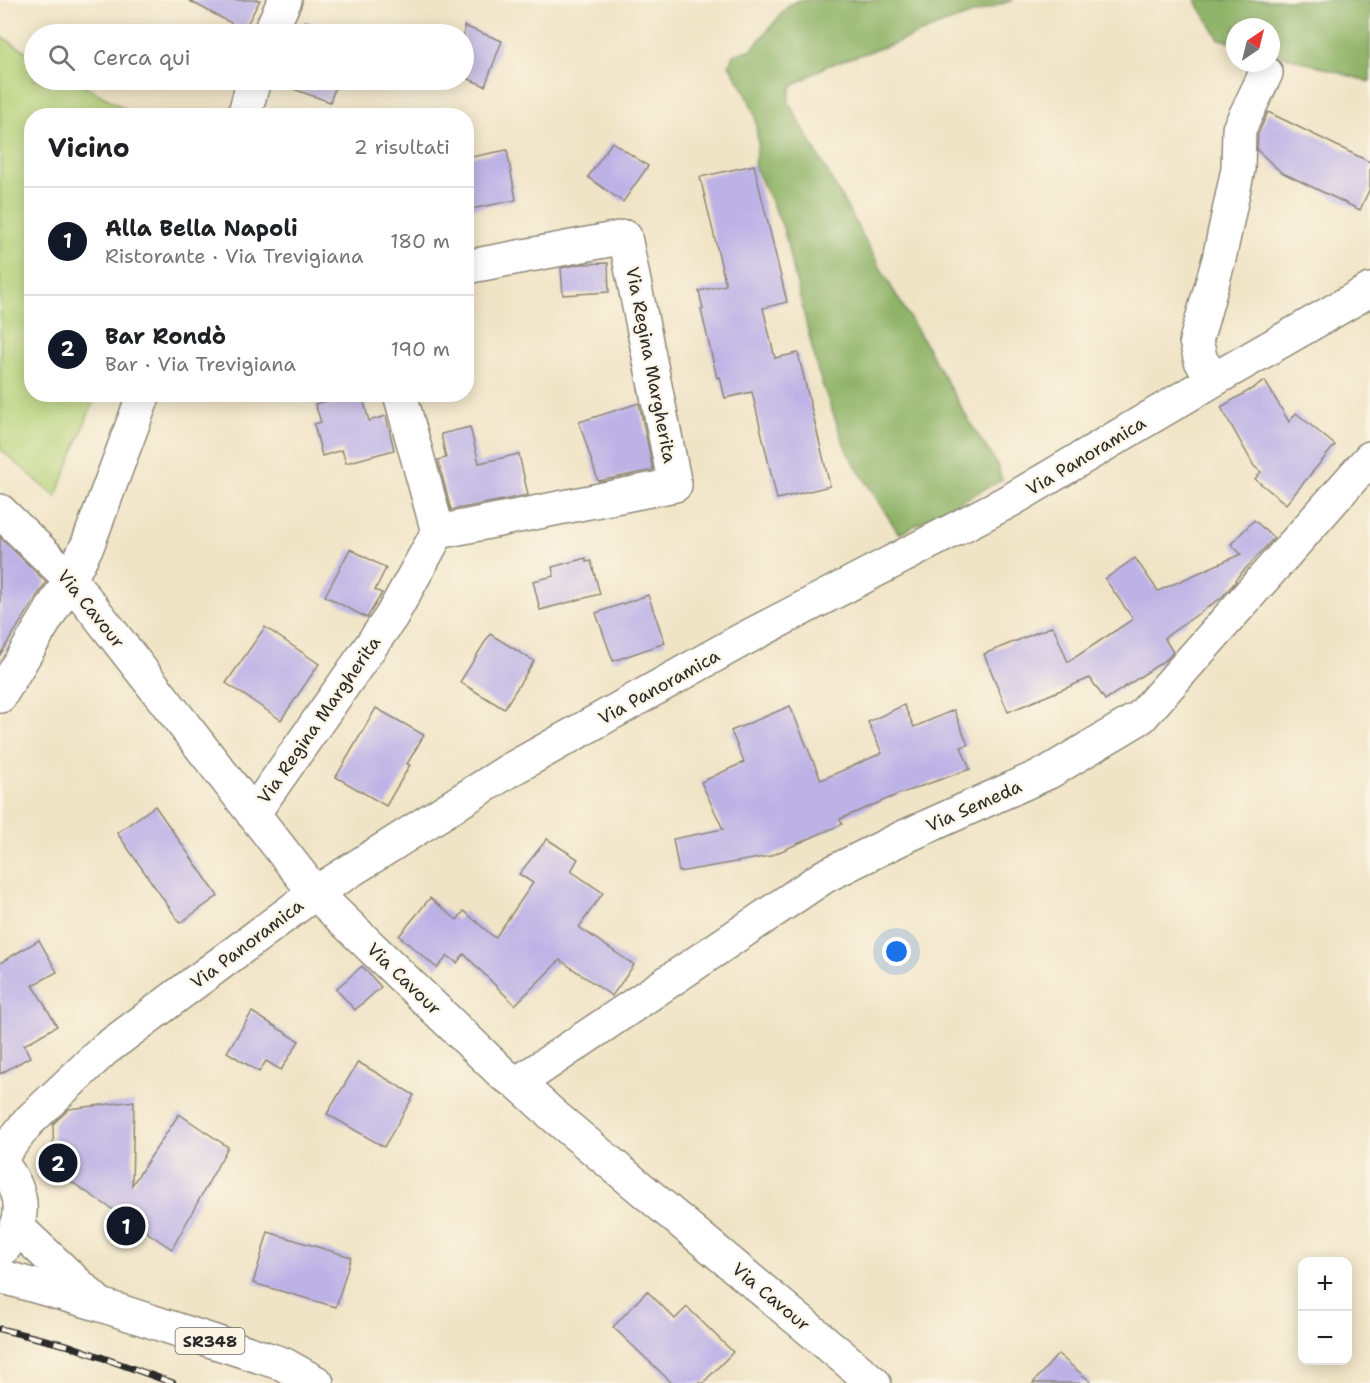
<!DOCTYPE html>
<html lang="it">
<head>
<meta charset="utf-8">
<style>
  body { margin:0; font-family:"Shantell Sans",sans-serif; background:#f2f2f2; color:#202124 }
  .controls { position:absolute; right:18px; bottom:18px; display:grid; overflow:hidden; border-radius:12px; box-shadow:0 3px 15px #0003 }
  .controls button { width:54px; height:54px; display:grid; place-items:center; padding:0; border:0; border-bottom:2px solid #e0e0e0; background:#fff; color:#202124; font:30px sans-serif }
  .compass { position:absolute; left:1226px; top:18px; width:54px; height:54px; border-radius:50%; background:#fff; box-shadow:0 3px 15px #0003; rotate:35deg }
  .you { position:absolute; left:897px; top:952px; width:21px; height:21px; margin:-15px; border:4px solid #fff; border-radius:50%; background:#1a73e8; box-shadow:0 0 0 9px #1a73e833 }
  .badge { display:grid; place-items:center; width:39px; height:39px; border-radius:50%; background:#111827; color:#fff; font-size:20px; font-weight:700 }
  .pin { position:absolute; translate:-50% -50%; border:3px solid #fff; box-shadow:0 2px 6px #0006 }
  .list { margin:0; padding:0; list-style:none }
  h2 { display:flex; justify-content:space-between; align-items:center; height:78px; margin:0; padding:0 24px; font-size:26px }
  h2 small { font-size:20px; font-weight:400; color:#757577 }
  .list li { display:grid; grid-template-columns:39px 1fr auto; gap:18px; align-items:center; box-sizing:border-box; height:108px; padding:0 24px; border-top:2px solid #e0e0e0 }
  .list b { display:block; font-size:22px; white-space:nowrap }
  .list p { margin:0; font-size:20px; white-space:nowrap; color:#757577 }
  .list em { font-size:20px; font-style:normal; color:#757577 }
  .icon { flex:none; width:33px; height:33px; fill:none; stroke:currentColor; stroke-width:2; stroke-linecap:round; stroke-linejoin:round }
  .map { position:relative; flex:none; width:1370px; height:1383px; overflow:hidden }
  .search { position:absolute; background:#fff; box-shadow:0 3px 15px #0003; left:24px; top:24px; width:450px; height:66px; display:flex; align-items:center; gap:15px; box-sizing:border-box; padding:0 21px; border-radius:33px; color:#757577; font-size:22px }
  .panel { position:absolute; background:#fff; box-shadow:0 3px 15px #0003; left:24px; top:108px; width:450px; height:294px; border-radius:24px }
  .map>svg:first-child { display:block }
  .green { fill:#b4d178; stroke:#707e52; stroke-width:1.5 }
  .forest { fill:#8fb368; stroke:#5d6f4a; stroke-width:1.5 }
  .building { fill:#bdb2e6 }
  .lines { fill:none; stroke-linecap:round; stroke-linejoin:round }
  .minor-casing { stroke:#8e8878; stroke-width:36 }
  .major-casing { stroke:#8e8878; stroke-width:36 }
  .minor { stroke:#fff; stroke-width:33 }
  .major { stroke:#fff; stroke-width:33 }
  .rail-casing { stroke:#2b2b2b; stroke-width:7 }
  .rail { stroke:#fcf5e5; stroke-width:4.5; stroke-dasharray:14; stroke-linecap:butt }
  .labels { text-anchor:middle; stroke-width:4.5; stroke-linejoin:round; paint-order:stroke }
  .shield { fill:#fcf5e5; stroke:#6a6863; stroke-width:1.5 }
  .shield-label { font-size:16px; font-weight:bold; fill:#2b2b2b }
  .street-label { font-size:18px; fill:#2b2b2b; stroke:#fcf5e5 }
</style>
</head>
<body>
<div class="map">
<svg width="1370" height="1383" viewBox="0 0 1370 1383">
  <rect width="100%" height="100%" fill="#fcf5e5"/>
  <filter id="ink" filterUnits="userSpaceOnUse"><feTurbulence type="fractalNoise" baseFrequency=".0167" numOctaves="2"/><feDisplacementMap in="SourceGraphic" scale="12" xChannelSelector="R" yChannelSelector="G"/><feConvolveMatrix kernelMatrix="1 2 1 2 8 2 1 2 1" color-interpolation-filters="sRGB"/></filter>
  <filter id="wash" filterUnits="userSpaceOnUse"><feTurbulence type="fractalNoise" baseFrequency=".008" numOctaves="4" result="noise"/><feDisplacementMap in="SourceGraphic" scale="24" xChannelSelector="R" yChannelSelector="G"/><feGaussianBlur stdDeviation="1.35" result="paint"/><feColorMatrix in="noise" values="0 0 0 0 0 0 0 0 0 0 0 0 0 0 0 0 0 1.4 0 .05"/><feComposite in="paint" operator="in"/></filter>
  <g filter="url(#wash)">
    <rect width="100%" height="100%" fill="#f0e4c6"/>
    <polygon class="green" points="0,36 34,56 34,80 74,80 136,115 32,116 32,394 96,395 56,497 0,449"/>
    <g class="forest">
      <polygon points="799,0 1013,0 941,25 890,45 826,66 791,87 788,101 889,283 923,340 972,426 997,464 1002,480 899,534 847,452 818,372 783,227 754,165 758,144 755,115 744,89 729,65 733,55 752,49 789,5"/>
      <polygon points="1195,0 1370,0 1370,82 1271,52 1271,27 1235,27 1235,42 1219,39"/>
    </g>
    <g id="blocks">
      <g class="building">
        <polygon points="188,0 260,0 244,30"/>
        <polygon points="305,21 342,34 300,34"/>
        <polygon points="464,26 502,41 485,86 464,77"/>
        <polygon points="284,80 338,80 330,102 282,85"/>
        <polygon points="1268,112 1370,162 1370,188 1360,210 1281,172 1257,150 1258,134"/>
        <polygon points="612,142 648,166 623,202 588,177"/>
        <polygon points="507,150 516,200 466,210 466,158"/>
        <polygon points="754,165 787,302 763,308 775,358 798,353 830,486 777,499 752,392 725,398 720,377 717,378 701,310 703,309 699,291 726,285 700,177"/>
        <polygon points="608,263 609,292 563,295 561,268 580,264"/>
        <polygon points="1265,381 1289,422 1296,413 1335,445 1286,504 1255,479 1261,472 1254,466 1221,407"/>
        <polygon points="350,394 362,394 369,421 386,416 394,450 346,463 342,450 322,456 314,424 321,422 315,404"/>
        <polygon points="639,403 653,470 598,481 579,422"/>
        <polygon points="470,427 479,463 519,454 528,495 451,510 438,460 446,458 441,434"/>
        <polygon points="1254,520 1274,538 1235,580 1236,581 1221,598 1164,638 1173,652 1167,659 1105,700 1090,678 1008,712 984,654 1053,626 1068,662 1133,619 1105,579 1135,558 1158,591 1241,554 1231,544"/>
        <polygon points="0,537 46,582 0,655"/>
        <polygon points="350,549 386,568 375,590 382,593 367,618 325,596"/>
        <polygon points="586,558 586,562 591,561 600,594 540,610 533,581 554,576 552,567"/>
        <polygon points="648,595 665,643 613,661 596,613"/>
        <polygon points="265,627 319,664 281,720 226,683"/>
        <polygon points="490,634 534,661 504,709 460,682"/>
        <polygon points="904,705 914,727 954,710 968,745 961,747 970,769 899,794 840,819 842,824 770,856 679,872 673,839 723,829 701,782 744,762 731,731 790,706 821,780 882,753 868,722"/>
        <polygon points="376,708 424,735 407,764 410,765 386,806 336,777"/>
        <polygon points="155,806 218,896 180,923 117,833"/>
        <polygon points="547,839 578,859 571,871 603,893 579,927 634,965 612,996 560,960 515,1005 464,954 457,963 448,956 437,968 399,936 430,898 457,920 464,911 495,938 533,883 519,874"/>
        <polygon points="39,940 57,972 33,985 57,1026 24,1045 30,1057 0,1074 0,963"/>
        <polygon points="362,966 381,987 355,1010 336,989"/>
        <polygon points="252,1012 299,1041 281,1070 266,1061 259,1072 227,1052"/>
        <polygon points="358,1062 414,1095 384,1147 327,1114"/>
        <polygon points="134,1101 132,1185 179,1114 228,1147 172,1249 64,1177 54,1176 53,1124 69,1109"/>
        <polygon points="268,1232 351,1257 336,1307 253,1283"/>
        <polygon points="647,1291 675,1319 687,1307 733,1352 703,1383 672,1383 613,1327"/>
        <polygon points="1058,1354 1092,1383 1033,1383"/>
      </g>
    </g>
  </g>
  <g filter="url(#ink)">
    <use href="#blocks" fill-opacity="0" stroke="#8e8878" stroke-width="1.5"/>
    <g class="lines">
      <g class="minor-casing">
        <g id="minor">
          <polyline points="269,34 285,0"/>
          <polyline points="244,116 254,80"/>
          <polyline points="1215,379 1201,361 1196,341 1219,259 1238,169 1239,129 1266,73"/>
          <polyline points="400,394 438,532"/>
          <polyline points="0,511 70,579 315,893 504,1075 518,1083 553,1115 874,1383"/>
          <polyline points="0,696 70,579 88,544 144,394"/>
          <polyline points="253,814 391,617 438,532 675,485 625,237 466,267"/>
          <polyline points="518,1083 825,876 904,837 1049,772 1141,717 1370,458"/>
        </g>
      </g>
      <g class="major-casing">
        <g id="major">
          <polyline points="0,1158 28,1122 104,1050 315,893 508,771 740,641 1011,500 1215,379 1370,290"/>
          <path d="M0,1162c26,30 28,61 0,90"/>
          <polyline points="17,1227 97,1302"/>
          <polyline points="0,1276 101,1305 283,1364 317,1383"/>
        </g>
      </g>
      <use href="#minor" class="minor"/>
      <use href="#major" class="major"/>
      <g class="rail-casing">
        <polyline id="rail" points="0,1329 70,1346 173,1383"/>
      </g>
      <use href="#rail" class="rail"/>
    </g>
  </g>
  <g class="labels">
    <rect class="shield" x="175.5" y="1328" width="69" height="26" rx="4.5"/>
    <g class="shield-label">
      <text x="210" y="1347">SR348</text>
    </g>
    <g class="street-label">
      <text transform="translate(651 365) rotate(79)" y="6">Via Regina Margherita</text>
      <text transform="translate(1086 456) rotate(-31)" y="6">Via Panoramica</text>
      <text transform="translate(91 609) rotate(51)" y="6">Via Cavour</text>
      <text transform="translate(659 687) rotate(-29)" y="6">Via Panoramica</text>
      <text transform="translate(319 720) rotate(-55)" y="6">Via Regina Margherita</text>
      <text transform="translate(974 806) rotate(-24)" y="6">Via Semeda</text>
      <text transform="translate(247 944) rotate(-37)" y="6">Via Panoramica</text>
      <text transform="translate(404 979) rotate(44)" y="6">Via Cavour</text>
      <text transform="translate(771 1297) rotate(40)" y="6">Via Cavour</text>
    </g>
  </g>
</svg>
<div class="controls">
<button>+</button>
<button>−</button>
</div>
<svg class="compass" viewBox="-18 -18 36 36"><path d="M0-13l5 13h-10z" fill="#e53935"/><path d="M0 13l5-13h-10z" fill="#757577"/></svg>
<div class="you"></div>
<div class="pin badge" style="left:126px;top:1226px">1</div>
<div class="pin badge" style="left:58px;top:1163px">2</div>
<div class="search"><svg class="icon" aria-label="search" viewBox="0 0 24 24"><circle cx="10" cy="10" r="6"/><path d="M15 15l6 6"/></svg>Cerca qui</div>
<section class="panel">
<h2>Vicino<small>2 risultati</small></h2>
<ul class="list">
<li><span class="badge">1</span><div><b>Alla Bella Napoli</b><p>Ristorante · Via Trevigiana</p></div><em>180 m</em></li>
<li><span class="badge">2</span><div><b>Bar Rondò</b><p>Bar · Via Trevigiana</p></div><em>190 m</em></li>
</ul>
</section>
</div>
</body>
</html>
